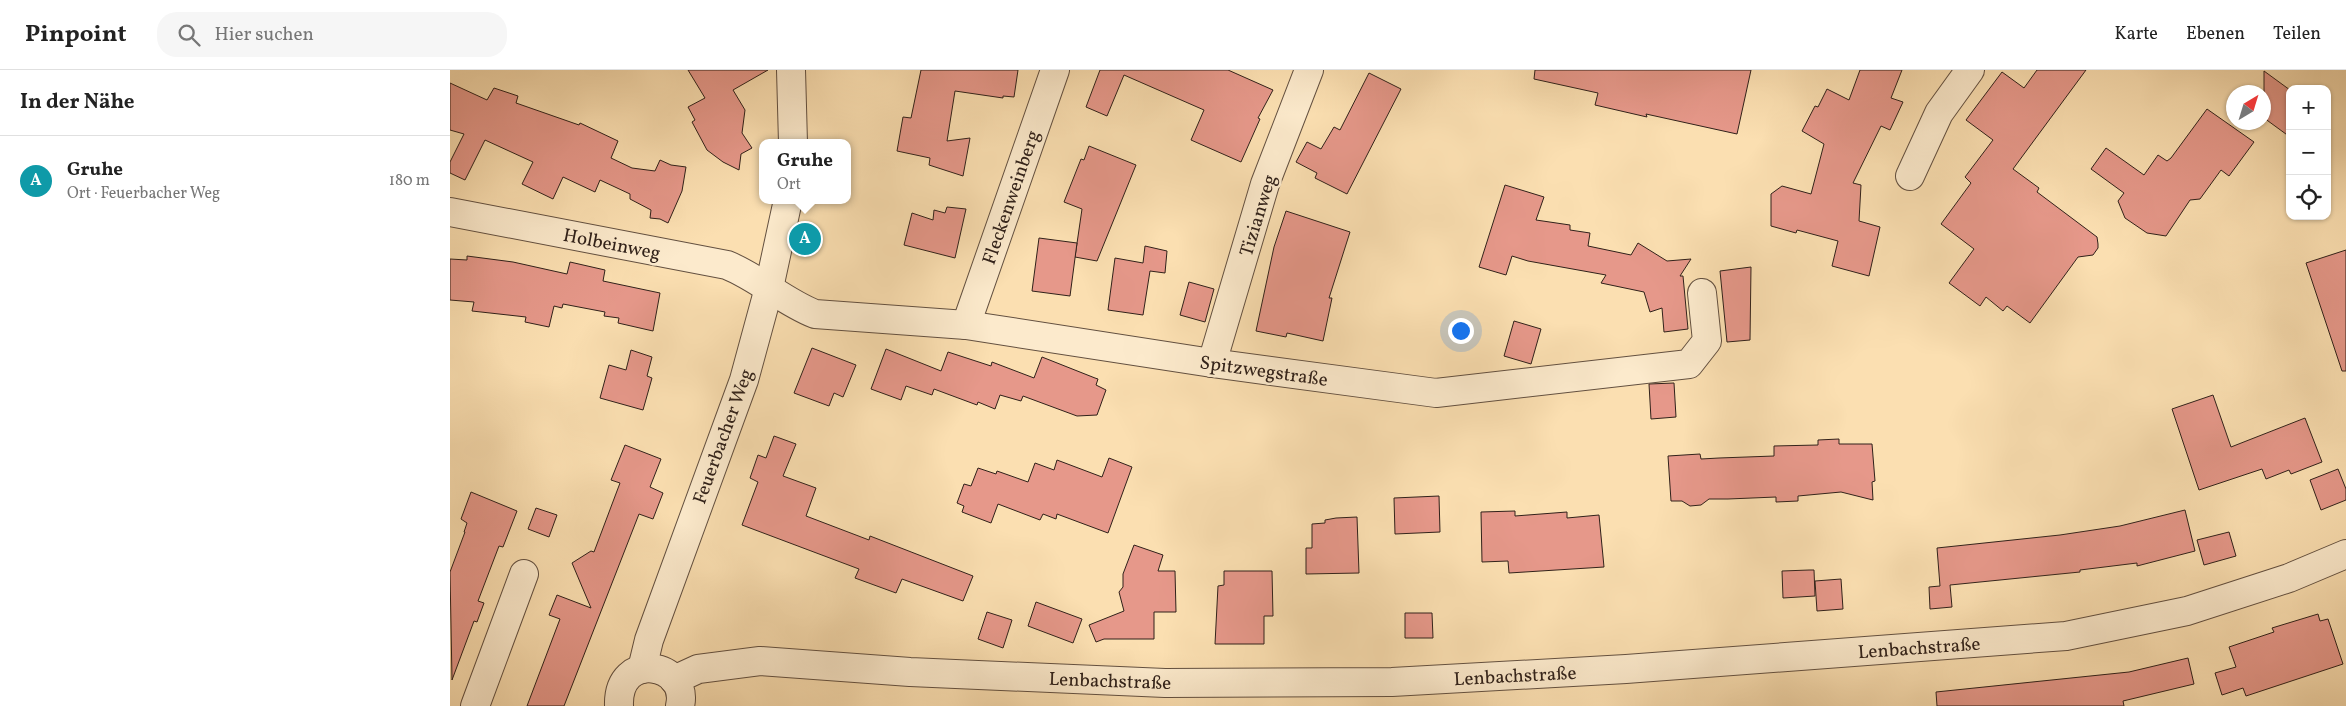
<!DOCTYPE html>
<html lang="de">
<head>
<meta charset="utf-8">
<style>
  body { margin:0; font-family:Vollkorn,serif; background:#f6f6f6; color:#222 }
  .controls { position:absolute; right:15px; top:15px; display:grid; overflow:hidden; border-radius:10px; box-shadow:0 1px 4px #0004 }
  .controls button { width:45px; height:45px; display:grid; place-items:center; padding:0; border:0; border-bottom:1px solid #e0e0e0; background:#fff; color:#222; font:25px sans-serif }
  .compass { position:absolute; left:1776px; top:15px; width:45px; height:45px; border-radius:50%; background:#fff; box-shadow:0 1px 4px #0004; rotate:38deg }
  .you { position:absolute; left:1010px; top:260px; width:18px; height:18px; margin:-12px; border:4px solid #fff; border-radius:50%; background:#1a73e8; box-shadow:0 0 0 8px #1a73e833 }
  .badge { display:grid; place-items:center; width:32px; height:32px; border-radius:50%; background:#8f2418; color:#fff; font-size:16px; font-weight:700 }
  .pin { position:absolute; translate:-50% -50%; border:2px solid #fff; box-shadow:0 1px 5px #0006 }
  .popup { position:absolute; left:309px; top:69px; width:92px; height:65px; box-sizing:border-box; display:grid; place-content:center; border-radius:10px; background:#fff; filter:drop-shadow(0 1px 4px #0005); font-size:16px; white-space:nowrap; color:#767676 }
  .popup b { font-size:19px; color:#222 }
  .popup::after { content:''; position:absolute; left:50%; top:100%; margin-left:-10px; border:10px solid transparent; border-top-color:#fff }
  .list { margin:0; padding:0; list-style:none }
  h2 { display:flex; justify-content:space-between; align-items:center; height:65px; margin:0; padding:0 20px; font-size:21px }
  h2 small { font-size:16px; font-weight:400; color:#767676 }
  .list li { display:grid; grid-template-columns:32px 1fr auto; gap:15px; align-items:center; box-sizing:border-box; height:90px; padding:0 20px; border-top:1px solid #e0e0e0 }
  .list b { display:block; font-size:19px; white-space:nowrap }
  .list p { margin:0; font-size:16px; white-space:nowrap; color:#767676 }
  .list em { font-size:16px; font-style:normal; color:#767676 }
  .icon { flex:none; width:28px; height:28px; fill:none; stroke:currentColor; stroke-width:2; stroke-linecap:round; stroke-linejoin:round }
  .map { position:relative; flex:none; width:1896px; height:636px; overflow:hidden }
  header { display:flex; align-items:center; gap:30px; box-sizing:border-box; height:70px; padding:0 25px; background:#fff; border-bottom:1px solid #e0e0e0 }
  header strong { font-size:24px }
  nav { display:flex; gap:28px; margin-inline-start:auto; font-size:18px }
  .search { width:350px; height:45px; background:#f6f6f6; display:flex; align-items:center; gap:12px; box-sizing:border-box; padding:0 18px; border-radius:20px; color:#767676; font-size:19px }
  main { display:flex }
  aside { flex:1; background:#fff }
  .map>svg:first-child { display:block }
  .building { fill:#e6988a; stroke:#30211a }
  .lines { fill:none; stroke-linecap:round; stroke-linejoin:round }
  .minor-casing { stroke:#635040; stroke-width:30 }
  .minor { stroke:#fceacc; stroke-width:28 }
  .labels { text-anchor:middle; stroke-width:5; stroke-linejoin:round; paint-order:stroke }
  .street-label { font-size:19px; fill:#30211a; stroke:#fceacc }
</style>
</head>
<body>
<header>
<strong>Pinpoint</strong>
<div class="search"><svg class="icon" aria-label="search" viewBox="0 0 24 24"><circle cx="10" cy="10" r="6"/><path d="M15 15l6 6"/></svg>Hier suchen</div>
<nav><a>Karte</a><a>Ebenen</a><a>Teilen</a></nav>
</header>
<main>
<aside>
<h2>In der Nähe<small></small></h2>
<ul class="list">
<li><span class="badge" style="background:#0f9aa8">A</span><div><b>Gruhe</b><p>Ort · Feuerbacher Weg</p></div><em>180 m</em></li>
</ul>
</aside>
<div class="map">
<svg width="1896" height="636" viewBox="0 0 1896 636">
  <rect width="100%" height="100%" fill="#fbdfb1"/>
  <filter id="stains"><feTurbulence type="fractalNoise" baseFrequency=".004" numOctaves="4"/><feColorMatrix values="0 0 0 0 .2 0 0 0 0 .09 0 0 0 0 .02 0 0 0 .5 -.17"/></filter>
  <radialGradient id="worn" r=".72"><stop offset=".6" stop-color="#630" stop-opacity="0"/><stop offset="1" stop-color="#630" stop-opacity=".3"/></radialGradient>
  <g class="building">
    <polygon points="238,0 318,0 283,20 295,40 292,63 302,78 291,84 289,100 273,92 257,80 242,52 245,50 238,37 255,28"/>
    <polygon points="471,0 568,0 564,27 553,26 553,28 505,21 497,71 520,68 513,106 479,95 480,88 447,81 453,47 461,48"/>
    <polygon points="650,0 778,0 823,20 808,48 810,49 791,92 741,70 754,40 674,5 657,46 636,37"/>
    <polygon points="1085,0 1301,0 1287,64 1196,44 1197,47 1145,35 1148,23 1084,9"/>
    <polygon points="1410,0 1452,0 1441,28 1453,32 1440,60 1431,56 1403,113 1411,115 1409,151 1430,157 1419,206 1382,196 1388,171 1347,160 1346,163 1321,156 1321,124 1332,116 1361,124 1374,74 1352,61 1365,36 1368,37 1377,19 1399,30"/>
    <polygon points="1587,0 1636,0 1563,99 1589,118 1587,122 1647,167 1648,174 1648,178 1643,185 1628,187 1580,253 1557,236 1553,241 1536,227 1530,236 1499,213 1524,179 1491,154 1521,113 1515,107 1543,70 1516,50 1552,2 1574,18"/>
    <polygon points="1814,1 1840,20 1840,67 1814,48"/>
    <polygon points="919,3 951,19 897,124 865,108 867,103 846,92 857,72 871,79 884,57 890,60"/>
    <polygon points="0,13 37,30 44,18 68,26 66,33 129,55 130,53 168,71 161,88 182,98 205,101 210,90 221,95 236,97 232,121 218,153 210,149 200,148 201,140 180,129 180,124 150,110 145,122 113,107 103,129 72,114 83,92 35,70 15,110 0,103 0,92 14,64 0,60"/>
    <polygon points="1757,39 1804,72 1779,106 1771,100 1750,129 1740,130 1716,166 1697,163 1675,148 1668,131 1674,123 1641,99 1656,78 1694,105 1708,85 1717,91 1721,88"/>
    <polygon points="639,76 686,95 647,191 625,187 632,139 614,132 631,89 634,90"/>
    <polygon points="1055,115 1094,127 1086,150 1120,155 1120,160 1140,163 1138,176 1181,185 1188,173 1217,191 1241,189 1230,206 1233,206 1238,259 1214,262 1212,238 1200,242 1194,222 1151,213 1156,205 1078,191 1062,186 1056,205 1029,197"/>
    <polygon points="497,137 516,139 505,188 454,175 462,143 483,150 484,140 495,143"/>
    <polygon points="836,141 900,162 879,228 882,228 873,271 837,263 836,267 806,261 824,177"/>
    <polygon points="589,168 627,173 620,226 582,221"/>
    <polygon points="695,176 717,181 715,203 700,201 693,245 658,240 665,188 693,193"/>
    <polygon points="1896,180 1896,301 1892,301 1856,193"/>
    <polygon points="17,186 63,192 117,204 120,192 155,200 153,211 210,223 203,261 168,253 169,248 154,246 155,242 113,234 112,238 104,236 99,257 75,252 76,247 22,241 24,232 0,230 0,189 17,190"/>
    <polygon points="1301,197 1300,270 1277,272 1270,201"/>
    <polygon points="739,212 764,219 755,252 730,245"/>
    <polygon points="1064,251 1091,259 1081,294 1054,286"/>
    <polygon points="362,278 406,295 393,327 384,323 379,336 344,323"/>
    <polygon points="436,279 491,301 498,282 541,296 542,292 584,308 592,287 645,308 648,309 646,315 656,320 647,345 627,346 573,326 571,331 550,325 545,339 528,332 527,335 484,319 482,325 456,316 451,330 421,319"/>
    <polygon points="181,280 202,287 197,306 202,308 193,340 150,328 159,295 176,300"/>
    <polygon points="1224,313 1226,347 1201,349 1199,314"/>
    <polygon points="1763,325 1781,377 1855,348 1872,392 1841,404 1839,400 1816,409 1812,399 1749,420 1722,339"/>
    <polygon points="324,366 346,374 333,406 366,418 356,446 419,470 420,466 523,506 513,531 452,509 446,523 405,508 409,499 292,455 308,412 300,408 308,385 316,388"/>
    <polygon points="1389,369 1389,374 1422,374 1425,411 1422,412 1423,430 1391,422 1348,426 1348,431 1326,432 1326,427 1278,429 1259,429 1251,435 1240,436 1232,431 1221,431 1218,386 1250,384 1251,389 1269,388 1324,386 1324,376 1368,375 1368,370"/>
    <polygon points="175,375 211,389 200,417 213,423 203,449 189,444 114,636 77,636 110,549 99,545 107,525 141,538 122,493 141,481 144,482 170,413 161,410"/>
    <polygon points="659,388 682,397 658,463 607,444 606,449 593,444 590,450 548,434 541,453 512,442 514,436 507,433 514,414 521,416 528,398 546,404 547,401 578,412 585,393 604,400 607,390 652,407"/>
    <polygon points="1888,399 1896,419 1896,430 1871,440 1860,410"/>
    <polygon points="21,422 67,441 53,477 49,476 28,531 34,533 27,552 24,551 2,610 0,502 15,462 14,462 17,453 11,449"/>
    <polygon points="989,426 990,462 945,464 944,428"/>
    <polygon points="86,438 107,445 99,467 78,459"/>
    <polygon points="1735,440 1745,481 1687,496 1687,493 1630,500 1630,502 1500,515 1502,537 1480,539 1479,517 1490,516 1487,478 1610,465 1670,456"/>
    <polygon points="1065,441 1065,446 1117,442 1117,448 1149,445 1154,497 1059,503 1058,491 1032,492 1031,442"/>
    <polygon points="907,447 909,503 856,504 856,478 862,478 862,454 875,453 875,450 886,448"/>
    <polygon points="1779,462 1786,486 1754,495 1747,470"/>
    <polygon points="684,475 713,485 708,501 725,501 726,542 704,542 704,569 654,569 646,572 639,555 674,541 669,522 673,517 673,504"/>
    <polygon points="1359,500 1364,500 1365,526 1333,528 1332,501"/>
    <polygon points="774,501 822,501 823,546 814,546 814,574 765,574 768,516 774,515"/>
    <polygon points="1391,509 1393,539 1367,541 1365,511"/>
    <polygon points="586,532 632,549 623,573 578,556"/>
    <polygon points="537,542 562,550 553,578 528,569"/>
    <polygon points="955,543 982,543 983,568 955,568"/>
    <polygon points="1868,544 1870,551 1878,549 1893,594 1796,626 1793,618 1772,625 1765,603 1786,597 1779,577 1824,562 1822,558"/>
    <polygon points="1738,588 1744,614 1673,631 1674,636 1487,636 1486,622 1679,602"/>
  </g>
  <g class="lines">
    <g class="minor-casing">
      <g id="minor">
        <polyline points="341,0 343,73"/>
        <polyline points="1460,106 1489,43 1520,0"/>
        <path d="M0,142l277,53c32,13 57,37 88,49l151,11 246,38 224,30 253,-29 18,-23 -5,-48"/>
        <polyline points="516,255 605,0"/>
        <polyline points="762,293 815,114 859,0"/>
        <polyline points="192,599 199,570 294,310 319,218 338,130"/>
        <polyline points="224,610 248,599 310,591 460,602 715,613 942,612 1176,599 1616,566 1737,541 1839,508 1896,484"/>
        <polyline points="25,636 74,504"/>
        <path d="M169,636c-2,-57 71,-43 61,0"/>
      </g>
    </g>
    <use href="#minor" class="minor"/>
  </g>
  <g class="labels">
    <g class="street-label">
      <text transform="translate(560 127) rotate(-71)" y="7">Fleckenweinberg</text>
      <text transform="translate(807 145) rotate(-73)" y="7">Tizianweg</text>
      <text transform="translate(162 173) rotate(11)" y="7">Holbeinweg</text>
      <text transform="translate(814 300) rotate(8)" y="7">Spitzwegstraße</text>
      <text transform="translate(272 366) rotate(-70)" y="7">Feuerbacher Weg</text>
      <text transform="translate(1469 577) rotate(-4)" y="7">Lenbachstraße</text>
      <text transform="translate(1065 605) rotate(-3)" y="7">Lenbachstraße</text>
      <text transform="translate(660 610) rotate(2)" y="7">Lenbachstraße</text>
    </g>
  </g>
  <rect width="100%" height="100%" filter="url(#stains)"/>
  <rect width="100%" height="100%" fill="url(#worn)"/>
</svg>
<div class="controls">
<button>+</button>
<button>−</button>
<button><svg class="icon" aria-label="locate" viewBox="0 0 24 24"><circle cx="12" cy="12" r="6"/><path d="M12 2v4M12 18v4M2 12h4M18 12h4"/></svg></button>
</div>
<svg class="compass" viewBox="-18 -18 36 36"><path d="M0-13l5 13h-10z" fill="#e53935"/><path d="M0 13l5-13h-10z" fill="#767676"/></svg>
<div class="you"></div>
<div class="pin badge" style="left:355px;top:169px;background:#0f9aa8">A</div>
<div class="popup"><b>Gruhe</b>Ort</div>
</div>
</main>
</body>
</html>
